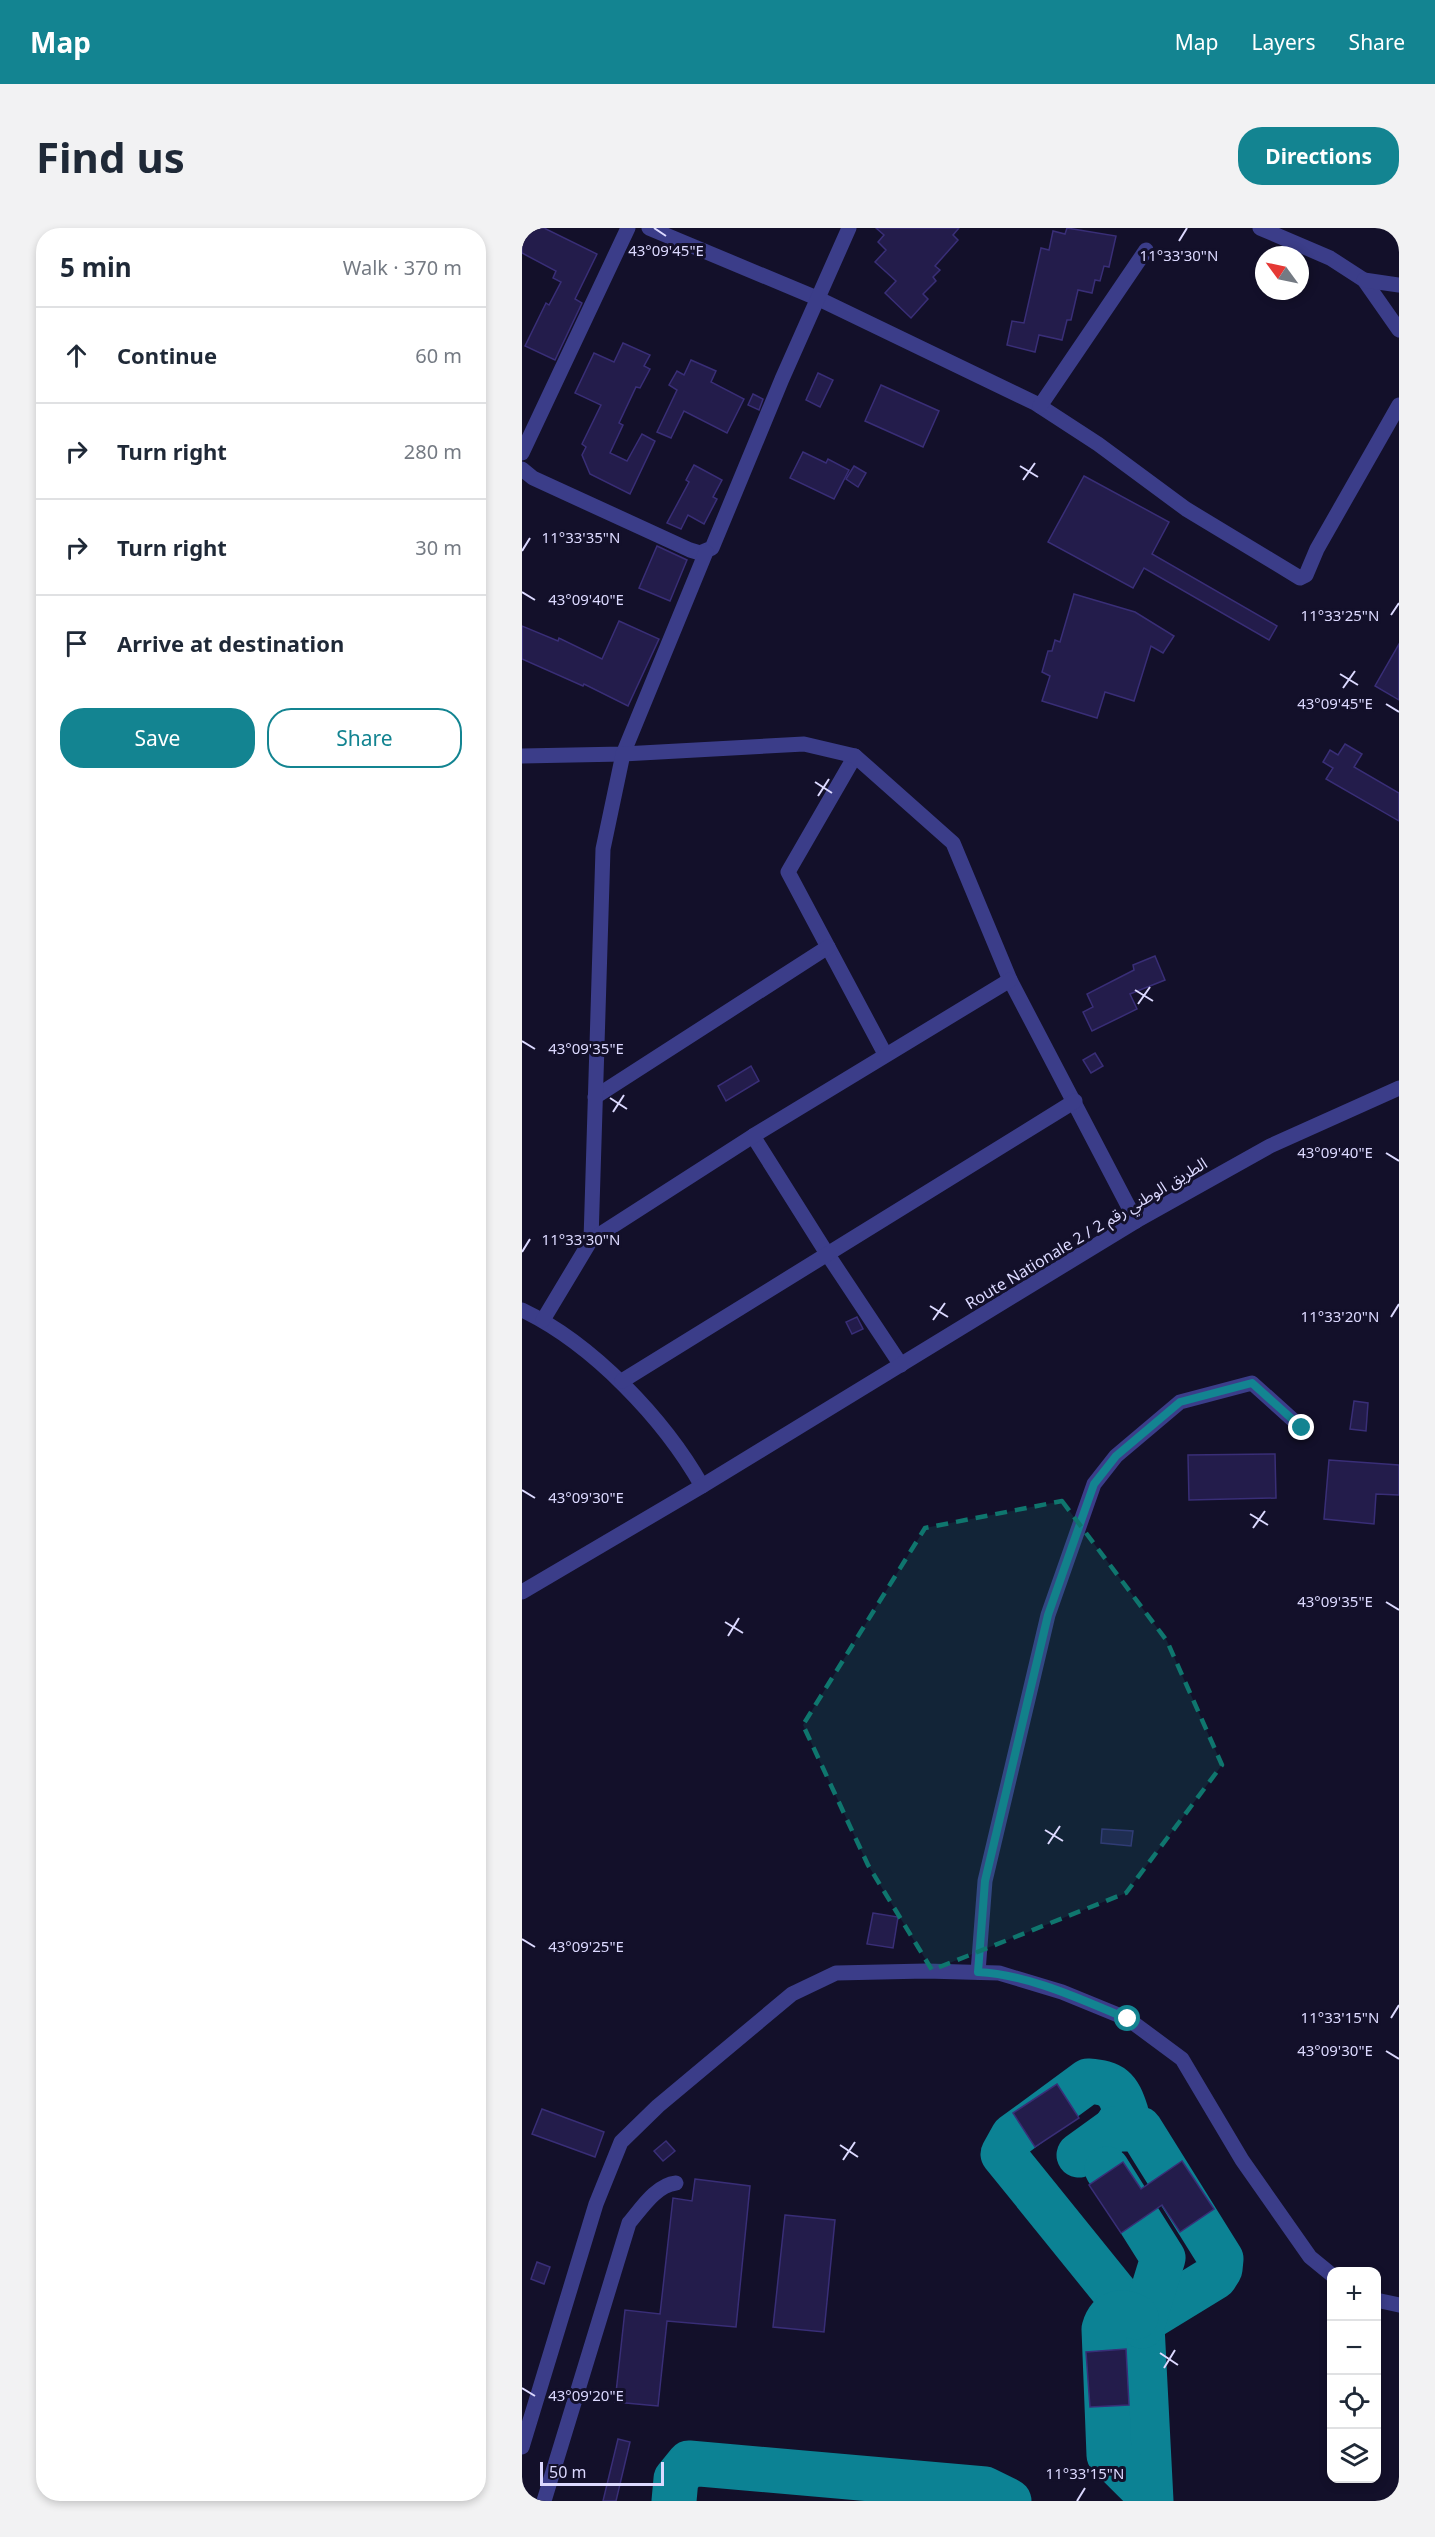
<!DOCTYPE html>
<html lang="en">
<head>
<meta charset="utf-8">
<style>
  body { margin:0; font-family:"Noto Sans","Noto Sans Arabic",sans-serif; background:#f2f2f3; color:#1f2937 }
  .controls { position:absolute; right:18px; bottom:18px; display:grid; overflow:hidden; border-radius:12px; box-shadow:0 3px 9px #0003 }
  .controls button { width:54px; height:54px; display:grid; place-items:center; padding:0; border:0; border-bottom:2px solid #e0e1e3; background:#fff; color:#1f2937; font:30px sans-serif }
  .compass { position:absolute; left:733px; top:18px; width:54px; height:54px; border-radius:50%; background:#fff; box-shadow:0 3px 9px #0003; rotate:303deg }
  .scale { position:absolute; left:18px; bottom:15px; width:124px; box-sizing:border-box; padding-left:6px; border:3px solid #dcd9ff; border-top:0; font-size:16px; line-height:21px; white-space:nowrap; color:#dcd9ff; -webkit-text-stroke:4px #13102a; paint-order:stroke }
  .stop { position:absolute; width:18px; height:18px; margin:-14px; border:4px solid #138491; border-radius:50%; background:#fff }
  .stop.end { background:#138491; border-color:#fff; box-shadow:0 2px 6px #0008 }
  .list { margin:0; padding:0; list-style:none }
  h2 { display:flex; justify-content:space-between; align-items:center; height:78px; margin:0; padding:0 24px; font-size:26px }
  h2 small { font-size:20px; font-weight:400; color:#747a83 }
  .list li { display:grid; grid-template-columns:39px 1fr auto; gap:18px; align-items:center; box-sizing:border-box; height:96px; padding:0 24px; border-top:2px solid #e0e1e3 }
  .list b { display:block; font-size:22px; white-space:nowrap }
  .list em { font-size:20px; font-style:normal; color:#747a83 }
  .actions { display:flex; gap:12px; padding:18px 24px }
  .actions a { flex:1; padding:14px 0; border:2px solid #138491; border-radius:24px; text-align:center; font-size:21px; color:#138491 }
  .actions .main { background:#138491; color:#fff }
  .icon { flex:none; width:33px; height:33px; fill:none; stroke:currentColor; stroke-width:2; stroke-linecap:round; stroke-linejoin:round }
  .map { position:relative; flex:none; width:877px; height:2273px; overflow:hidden; border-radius:24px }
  header { display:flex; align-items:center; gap:36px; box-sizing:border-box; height:84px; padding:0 30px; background:#138491; color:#fff }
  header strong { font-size:28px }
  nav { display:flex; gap:33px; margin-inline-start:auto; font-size:21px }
  .intro { display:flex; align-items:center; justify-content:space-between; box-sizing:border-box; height:144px; padding:0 36px }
  h1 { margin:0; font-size:42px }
  .button { padding:15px 27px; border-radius:24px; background:#138491; color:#fff; font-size:21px; font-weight:700 }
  main { display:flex; gap:36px; padding:0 36px }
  aside { flex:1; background:#fff; border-radius:24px; box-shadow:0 3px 9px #0003 }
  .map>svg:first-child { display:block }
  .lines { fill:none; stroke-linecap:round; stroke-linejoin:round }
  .taxiway { stroke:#0c8294; stroke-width:45 }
  .building { fill:#231c4b; stroke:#392e77; stroke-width:1.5 }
  .minor { stroke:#3b3d89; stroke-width:15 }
  .route { stroke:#138491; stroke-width:8 }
  .marked { fill:#0f766e; fill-opacity:0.2; stroke:#0f766e; stroke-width:4.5; stroke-dasharray:12 8; stroke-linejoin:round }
  .ticks { fill:none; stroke:#dcd9ff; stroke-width:2 }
  .labels { text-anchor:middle; stroke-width:6; stroke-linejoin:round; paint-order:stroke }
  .street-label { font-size:16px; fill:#dcd9ff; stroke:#13102a }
  .ticks-label { font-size:15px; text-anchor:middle; fill:#dcd9ff; stroke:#13102a; stroke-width:6; stroke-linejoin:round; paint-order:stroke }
</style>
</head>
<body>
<header>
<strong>Map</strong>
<nav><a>Map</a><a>Layers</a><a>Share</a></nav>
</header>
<div class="intro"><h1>Find us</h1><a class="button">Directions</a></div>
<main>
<aside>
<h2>5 min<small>Walk · 370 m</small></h2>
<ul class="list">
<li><svg class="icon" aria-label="ahead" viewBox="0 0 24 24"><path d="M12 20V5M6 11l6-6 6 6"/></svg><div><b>Continue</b></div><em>60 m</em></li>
<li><svg class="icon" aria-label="right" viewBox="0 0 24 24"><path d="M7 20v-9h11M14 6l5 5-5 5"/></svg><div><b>Turn right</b></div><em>280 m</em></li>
<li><svg class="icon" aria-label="right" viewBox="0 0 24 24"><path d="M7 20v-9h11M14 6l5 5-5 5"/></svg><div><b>Turn right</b></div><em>30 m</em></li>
<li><svg class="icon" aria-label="arrive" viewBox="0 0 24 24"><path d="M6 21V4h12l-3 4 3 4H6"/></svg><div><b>Arrive at destination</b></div></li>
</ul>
<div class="actions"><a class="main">Save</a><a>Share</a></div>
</aside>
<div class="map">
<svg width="877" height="2273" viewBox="0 0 877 2273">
  <rect width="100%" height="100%" fill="#13102a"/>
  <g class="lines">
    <g class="taxiway">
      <path d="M593,1901l11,-17c-8,-24 -13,-29 -38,-31l-75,55 -10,18 139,172 9,175"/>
      <polyline points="557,1927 593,1901 618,1901 699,2031 698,2041 693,2049 626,2090 620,2098"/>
      <polyline points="585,1941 641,2030 620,2098"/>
      <path d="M614,2089c-15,-8 -27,-5 -32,12l5,126 41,41"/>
      <polyline points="152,2273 154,2251 167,2235 463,2261 487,2273"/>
    </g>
  </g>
  <g class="building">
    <polygon points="0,0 22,0 75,26 53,71 60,75 33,132 3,118 24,75 27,77 39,54 31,50 34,43 0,25"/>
    <polygon points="354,0 437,0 431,7 436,12 413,38 418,42 411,49 414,53 401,66 406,71 389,90 363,65 374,53 353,34 364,22 356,14 362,7"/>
    <polygon points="545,0 594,8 587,39 582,38 578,53 573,52 570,65 556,62 549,92 545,92 540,112 517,107 513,124 485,117 490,93 502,95 519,20 527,22 531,3 543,6"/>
    <polygon points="101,115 128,127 122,138 128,141 118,160 114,159 97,195 101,197 88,225 105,233 120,206 133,213 108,266 68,246 60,227 64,219 60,216 79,177 53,165 72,125 92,134"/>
    <polygon points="169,132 194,143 189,154 222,171 205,205 162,183 149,210 135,204 155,162 147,157 155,143 162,147"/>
    <polygon points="296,145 311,152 298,179 284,172"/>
    <polygon points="359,157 417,183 401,219 343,193"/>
    <polygon points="231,166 241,171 237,182 226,177"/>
    <polygon points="281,224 304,235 306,231 327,242 312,271 268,250"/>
    <polygon points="172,237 200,252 191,269 195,271 182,296 166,287 159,301 145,295 167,254 164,252"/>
    <polygon points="332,238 344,245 336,259 324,251"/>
    <polygon points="562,248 647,294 630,326 755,398 747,412 622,340 611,360 526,314"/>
    <polygon points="135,318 165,332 148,373 117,360"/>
    <polygon points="552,366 613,384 652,408 641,425 629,418 612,473 583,464 575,490 520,473 528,448 520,444 526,423 530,423 533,412 538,414"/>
    <polygon points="97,393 137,411 106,478 62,456 61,458 0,431 0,398 36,413 37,410 80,431"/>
    <polygon points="877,416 877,472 853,458"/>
    <polygon points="823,516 840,526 832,539 877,565 877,593 804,551 811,540 801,534 808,522 816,527"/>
    <polygon points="633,728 643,752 608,766 615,781 570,803 561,784 571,779 565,766 612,742 611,737"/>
    <polygon points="573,825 581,838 569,845 561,832"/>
    <polygon points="229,838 237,853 204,873 196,858"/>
    <polygon points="335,1089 341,1101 330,1106 324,1094"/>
    <polygon points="832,1173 846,1175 844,1203 828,1201"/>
    <polygon points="753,1226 754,1270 667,1272 666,1227"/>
    <polygon points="807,1232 877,1237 877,1267 854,1266 852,1296 802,1291"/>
    <polygon points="580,1601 611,1603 609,1618 579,1615"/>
    <polygon points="351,1685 376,1689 371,1720 345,1716"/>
    <polygon points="535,1856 557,1890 513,1919 491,1885"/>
    <polygon points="20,1881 82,1904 73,1929 10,1906"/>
    <polygon points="144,1913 153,1923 141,1933 132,1923"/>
    <polygon points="660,1933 692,1981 658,2004 640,1977 599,2005 567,1957 601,1934 619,1961"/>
    <polygon points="173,1951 228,1958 214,2099 145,2093 136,2178 93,2174 103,2082 138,2086 151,1970 170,1973"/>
    <polygon points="263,1987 313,1992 302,2104 251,2099"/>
    <polygon points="15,2034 28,2039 22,2056 9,2051"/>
    <polygon points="604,2121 607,2177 568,2179 564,2124"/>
    <polygon points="96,2211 108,2214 94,2273 81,2273"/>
  </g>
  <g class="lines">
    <g class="minor">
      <polyline points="127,0 297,71 513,175 576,216 664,281 778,350 784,347 795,321 877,177"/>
      <polyline points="738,0 808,30 842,52 877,102"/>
      <polyline points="842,52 877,57"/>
      <polyline points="518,178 624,22"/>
      <polyline points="0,225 106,0"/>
      <polyline points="0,241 11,250 168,322 178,325 190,320 260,151 327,0"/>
      <polyline points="0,528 101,526 184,324"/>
      <polyline points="333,528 266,644 363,826"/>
      <polyline points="73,869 306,719"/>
      <polyline points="231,908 304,1024 379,1137"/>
      <polyline points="69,1012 81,621 101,526 282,516 333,528 431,615 488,752 614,993"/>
      <path d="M0,1082c71,34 142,109 180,176"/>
      <polyline points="21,1092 69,1012 231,908 488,752"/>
      <polyline points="100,1153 553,873"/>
      <polyline points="0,1364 180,1258 614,993 748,918 877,860"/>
      <polyline points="456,1744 463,1653 526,1387 572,1256 594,1228 658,1174 730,1155 780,1200"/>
      <polyline points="854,2072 877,2077"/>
      <polyline points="0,2219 74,1976 99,1914 136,1878 270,1766 314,1745 404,1743 477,1745 540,1764 606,1791 660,1831 720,1932 788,2029 810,2047"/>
      <path d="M22,2273l85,-278c12,-14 27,-38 47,-40"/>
    </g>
  </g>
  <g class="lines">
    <path class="route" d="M606,1791c-48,-20 -98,-44 -150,-47l7,-91 63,-266 46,-131 22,-28 64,-54 72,-19 50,45"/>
  </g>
  <path class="marked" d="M540,1273l105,140 55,124 -96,128 -194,77 -64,-105 -65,-140 122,-197z"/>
  <path class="ticks" d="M132,0l12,8M657,13l8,-13M498,238l18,11M501,252l12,-17M0,323l8,-13M0,364l13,8M869,387l8,-12M818,446l18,11M821,460l12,-17M864,476l13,8M293,554l17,11M296,568l11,-17M613,762l18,11M616,776l12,-17M0,813l13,8M88,870l17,11M91,884l11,-17M864,925l13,8M0,1024l8,-13M408,1078l18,11M869,1089l8,-13M411,1092l12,-17M0,1262l13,8M728,1286l18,11M731,1300l12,-17M864,1374l13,8M203,1394l18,11M206,1408l11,-18M523,1602l18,11M526,1616l12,-18M0,1711l13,8M869,1790l8,-13M864,1823l13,8M318,1917l18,12M321,1932l12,-18M638,2125l18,12M642,2140l11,-18M0,2160l13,8M555,2273l8,-13"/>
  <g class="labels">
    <g class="street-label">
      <text transform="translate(564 1005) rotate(-31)" y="6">Route Nationale 2 / الطريق الوطني رقم 2</text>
    </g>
  </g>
  <g class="ticks-label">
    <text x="144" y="28">43°09'45"E</text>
    <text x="657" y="33">11°33'30"N</text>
    <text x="59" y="315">11°33'35"N</text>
    <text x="64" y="377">43°09'40"E</text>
    <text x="818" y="393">11°33'25"N</text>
    <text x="813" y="481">43°09'45"E</text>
    <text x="64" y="826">43°09'35"E</text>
    <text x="813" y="930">43°09'40"E</text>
    <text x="59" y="1017">11°33'30"N</text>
    <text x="818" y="1094">11°33'20"N</text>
    <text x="64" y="1275">43°09'30"E</text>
    <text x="813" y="1379">43°09'35"E</text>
    <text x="64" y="1724">43°09'25"E</text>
    <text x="818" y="1795">11°33'15"N</text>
    <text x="813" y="1828">43°09'30"E</text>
    <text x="64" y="2173">43°09'20"E</text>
    <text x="563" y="2251">11°33'15"N</text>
  </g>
</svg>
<div class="controls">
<button>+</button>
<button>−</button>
<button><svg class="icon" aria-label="locate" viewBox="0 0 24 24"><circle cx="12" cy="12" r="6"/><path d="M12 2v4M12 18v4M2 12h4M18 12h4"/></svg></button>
<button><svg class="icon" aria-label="layers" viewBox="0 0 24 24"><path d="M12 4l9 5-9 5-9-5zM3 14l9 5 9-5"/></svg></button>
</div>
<svg class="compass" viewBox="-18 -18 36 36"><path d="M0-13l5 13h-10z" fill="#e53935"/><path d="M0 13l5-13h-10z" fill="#747a83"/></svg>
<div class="scale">50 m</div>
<div class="stop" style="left:606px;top:1791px"></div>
<div class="stop end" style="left:780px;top:1200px"></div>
</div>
</main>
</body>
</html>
